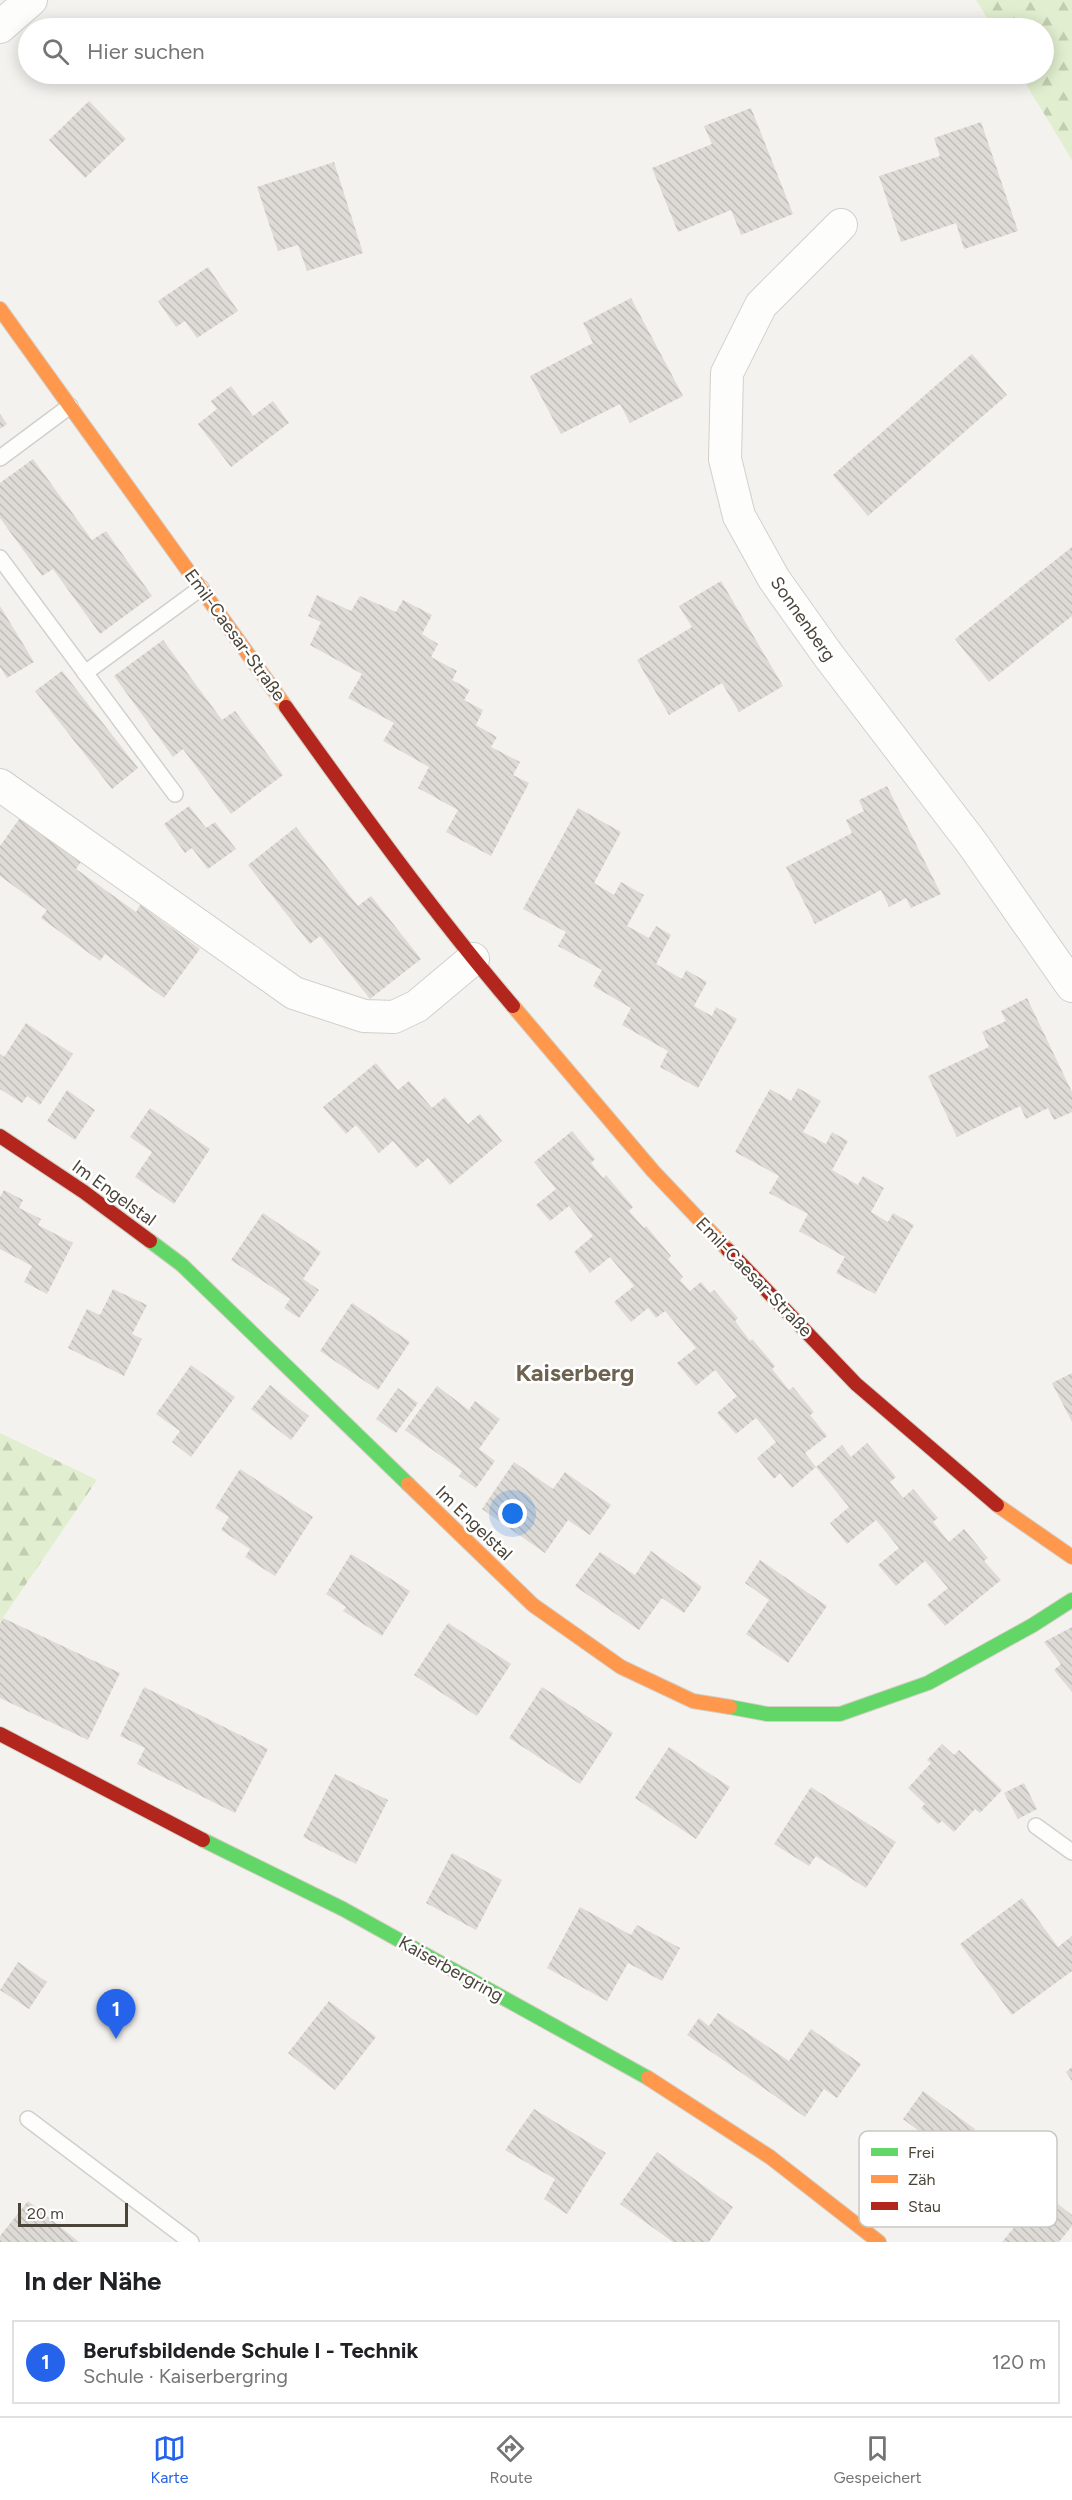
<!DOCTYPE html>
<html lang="de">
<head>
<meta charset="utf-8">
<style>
  body { margin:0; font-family:Figtree,sans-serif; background:#f6f6f6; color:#202124 }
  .scale { position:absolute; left:18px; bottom:15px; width:110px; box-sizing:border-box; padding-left:6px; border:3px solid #4b4439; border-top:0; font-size:16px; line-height:21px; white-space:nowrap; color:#4b4439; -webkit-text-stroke:4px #fff; paint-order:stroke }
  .you { position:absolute; left:513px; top:1514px; width:21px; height:21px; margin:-15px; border:4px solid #fff; border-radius:50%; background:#1a73e8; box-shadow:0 0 0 9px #1a73e833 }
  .badge { display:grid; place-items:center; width:39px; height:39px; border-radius:50%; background:#2563eb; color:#fff; font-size:20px; font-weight:700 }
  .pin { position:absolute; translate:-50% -50px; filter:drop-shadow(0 2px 3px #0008) }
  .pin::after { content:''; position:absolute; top:32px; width:21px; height:18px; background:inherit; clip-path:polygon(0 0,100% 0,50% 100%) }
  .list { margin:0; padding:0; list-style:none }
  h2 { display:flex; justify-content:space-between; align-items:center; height:78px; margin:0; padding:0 24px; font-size:26px }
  h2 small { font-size:20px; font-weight:400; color:#757577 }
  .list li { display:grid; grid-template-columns:39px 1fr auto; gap:18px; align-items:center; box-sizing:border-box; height:84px; margin:0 12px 12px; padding:0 12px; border:2px solid #e0e0e0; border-radius:0px }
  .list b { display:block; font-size:22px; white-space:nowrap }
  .list p { margin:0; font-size:20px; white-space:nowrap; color:#757577 }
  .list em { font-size:20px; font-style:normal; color:#757577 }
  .icon { flex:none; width:33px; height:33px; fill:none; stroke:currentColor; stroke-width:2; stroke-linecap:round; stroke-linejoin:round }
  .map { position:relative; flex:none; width:1072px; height:2242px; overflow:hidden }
  .search { position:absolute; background:#fff; box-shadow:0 3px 15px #0003; left:18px; right:18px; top:18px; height:66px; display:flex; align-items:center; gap:15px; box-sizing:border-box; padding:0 21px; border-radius:33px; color:#757577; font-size:22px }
  .sheet { height:174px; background:#fff }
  nav { display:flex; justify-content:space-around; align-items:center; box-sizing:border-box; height:84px; border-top:2px solid #e0e0e0; background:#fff; font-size:16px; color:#757577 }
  nav a { display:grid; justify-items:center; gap:3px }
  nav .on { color:#2563eb }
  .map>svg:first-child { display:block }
  .forest { fill:url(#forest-firs) }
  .building { fill:url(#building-back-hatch) }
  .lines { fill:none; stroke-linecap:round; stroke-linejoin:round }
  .lane-casing { stroke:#d2d0cb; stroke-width:18 }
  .street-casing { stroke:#d2d0cb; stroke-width:34 }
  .fast-casing { stroke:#d3cfc5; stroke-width:16 }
  .slow-casing { stroke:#d3cfc5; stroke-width:16 }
  .jam-casing { stroke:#d3cfc5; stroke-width:16 }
  .lane { stroke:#fdfdfc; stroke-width:15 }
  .street { stroke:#fdfdfc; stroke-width:32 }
  .fast { stroke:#63d668; stroke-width:14 }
  .slow { stroke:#ff974d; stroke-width:14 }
  .jam { stroke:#b3261e; stroke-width:14 }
  .labels { text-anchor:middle; stroke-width:5; stroke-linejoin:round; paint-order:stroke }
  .street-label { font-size:18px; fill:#4b4439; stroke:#fff }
  .district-label { font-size:24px; font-weight:bold; fill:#6e6250; stroke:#fff }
  .key { fill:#fff; stroke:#c9c7c4; stroke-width:1.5 }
  .key-label { font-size:16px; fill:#4b4439 }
</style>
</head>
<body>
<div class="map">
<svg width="1072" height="2242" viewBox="0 0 1072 2242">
  <defs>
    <pattern id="forest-firs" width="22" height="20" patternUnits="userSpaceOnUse" patternTransform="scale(1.5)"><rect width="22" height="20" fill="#e1eecf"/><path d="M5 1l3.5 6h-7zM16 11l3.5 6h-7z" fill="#c3cdb2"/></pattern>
    <pattern id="building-back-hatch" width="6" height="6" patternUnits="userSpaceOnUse" patternTransform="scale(1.5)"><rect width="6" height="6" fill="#dedbd6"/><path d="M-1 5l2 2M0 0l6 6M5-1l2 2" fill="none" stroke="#c0bdb8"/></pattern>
  </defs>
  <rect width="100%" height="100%" fill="#f4f2ee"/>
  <g class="forest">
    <polygon points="976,0 1072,0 1072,160 1020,74 1044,74 1044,28 993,28"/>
    <polygon points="0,1433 97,1480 0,1622"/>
  </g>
  <g class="building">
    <polygon points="89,101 126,139 85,178 49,140"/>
    <polygon points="751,108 793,214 741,235 731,210 678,232 652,168 712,144 704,126"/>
    <polygon points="981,122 1018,231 964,249 956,223 901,242 879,176 940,156 934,138"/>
    <polygon points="334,162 363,253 307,271 298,245 278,251 257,187"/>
    <polygon points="208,267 238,311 197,338 185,321 176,327 158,301"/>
    <polygon points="631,298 683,396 630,423 620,404 561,434 530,376 593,343 583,323"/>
    <polygon points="972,354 1007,395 868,516 833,475"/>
    <polygon points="231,386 253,416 273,401 289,423 231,467 198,424 217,409 211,401"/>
    <polygon points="0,414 7,424 0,429"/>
    <polygon points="33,459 92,540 106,531 152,596 100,634 53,569 42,576 0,518 0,483"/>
    <polygon points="1072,547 1072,616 989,682 955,639"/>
    <polygon points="721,581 783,686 739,712 722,683 669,715 637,660 692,627 679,606"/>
    <polygon points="317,595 351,611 360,596 396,612 403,600 432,615 422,634 438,644 431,657 457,671 452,680 470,690 464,700 483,710 476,725 497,737 491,747 520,762 513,775 529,783 491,856 446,832 458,810 418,788 429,767 383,741 394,723 348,698 362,674 310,645 321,622 308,616"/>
    <polygon points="0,606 34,662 7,678 0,667"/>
    <polygon points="163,640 222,720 235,711 283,775 231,814 183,749 173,757 114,676"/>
    <polygon points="62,671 138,768 112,789 35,691"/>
    <polygon points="887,786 941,894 911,908 906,898 889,907 881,890 815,924 786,867 852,833 846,820 864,811 859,800"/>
    <polygon points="189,806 206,828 215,822 236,849 208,869 192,848 185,853 164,824"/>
    <polygon points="578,808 621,832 594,883 614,895 621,882 644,895 627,926 649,938 656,926 671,935 656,964 682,979 686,970 707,982 694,1006 712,1016 716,1007 737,1019 698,1088 660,1067 668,1051 622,1025 631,1008 593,986 602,970 558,946 566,932 523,909"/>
    <polygon points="22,815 83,859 76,869 136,912 140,905 200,949 164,998 105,954 100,961 41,918 47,910 0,876 0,846"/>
    <polygon points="296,827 358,906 371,896 421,959 370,999 320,936 310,944 248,865"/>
    <polygon points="1027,998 1072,1092 1072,1112 1054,1120 1048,1108 1026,1119 1020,1106 957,1137 928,1076 989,1047 982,1032 1006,1021 1001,1011"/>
    <polygon points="26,1023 73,1054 40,1105 27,1096 22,1103 0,1089 0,1054 4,1057"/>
    <polygon points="376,1063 398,1090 409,1081 432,1108 445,1097 468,1124 480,1114 502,1141 450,1185 428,1158 416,1168 393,1141 379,1153 356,1125 346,1134 323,1107"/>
    <polygon points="798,1088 821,1101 803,1132 826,1144 832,1132 848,1141 832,1170 858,1185 863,1176 884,1188 871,1212 888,1222 893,1213 914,1225 875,1294 836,1273 845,1257 799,1231 808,1214 769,1193 779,1176 735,1152 770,1089 791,1101"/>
    <polygon points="67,1090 95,1110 75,1140 47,1121"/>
    <polygon points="150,1108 210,1149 174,1204 135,1177 152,1152 130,1137"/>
    <polygon points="572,1131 595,1159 591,1163 603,1178 606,1175 633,1207 629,1211 644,1228 646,1226 671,1256 668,1259 683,1277 680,1280 690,1291 701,1282 710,1293 714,1290 738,1318 735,1321 750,1341 752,1339 775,1366 772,1369 789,1390 793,1387 814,1412 810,1415 827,1436 805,1453 816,1467 842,1445 851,1457 867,1443 896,1477 890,1482 903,1498 913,1489 938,1518 933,1522 949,1542 964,1529 988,1558 984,1561 1001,1580 945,1626 927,1605 948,1588 925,1561 896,1586 878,1565 899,1548 876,1520 847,1544 830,1523 849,1507 816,1467 792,1488 780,1473 774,1479 757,1458 776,1442 756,1418 736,1434 717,1413 737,1396 715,1370 696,1386 677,1363 696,1348 665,1311 656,1318 648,1308 631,1322 614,1302 634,1286 610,1257 590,1273 574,1252 593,1236 569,1206 550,1221 536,1205 556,1189 534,1162"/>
    <polygon points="4,1190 23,1200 19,1208 41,1219 38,1225 73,1243 47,1294 24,1282 32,1266 0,1249 0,1197"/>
    <polygon points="263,1213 321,1252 303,1279 319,1290 299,1318 284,1308 290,1299 231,1260"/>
    <polygon points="113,1289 147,1305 132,1334 142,1339 124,1376 68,1348 87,1309 100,1315"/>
    <polygon points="352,1303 410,1342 378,1390 320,1351"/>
    <polygon points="191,1365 235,1397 191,1457 172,1442 180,1431 156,1414"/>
    <polygon points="1072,1373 1072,1422 1052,1383"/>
    <polygon points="270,1385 309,1416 291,1440 251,1409"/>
    <polygon points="437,1386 469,1410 475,1401 500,1419 479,1449 495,1461 476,1488 459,1476 462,1471 405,1430"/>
    <polygon points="398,1388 418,1403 396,1433 376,1419"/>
    <polygon points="514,1462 553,1489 565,1472 611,1505 590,1535 568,1520 545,1553 482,1509"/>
    <polygon points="240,1469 313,1517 275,1576 245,1557 250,1549 221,1530 229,1517 215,1508"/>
    <polygon points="651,1551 702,1587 684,1613 662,1598 639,1630 575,1586 600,1552 635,1575"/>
    <polygon points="351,1554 410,1591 382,1636 343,1611 346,1607 326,1594"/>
    <polygon points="760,1560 827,1606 788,1663 746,1634 769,1600 745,1583"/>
    <polygon points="3,1618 120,1673 88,1740 0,1698 0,1624"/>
    <polygon points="448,1623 511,1664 477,1716 414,1675"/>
    <polygon points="1072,1627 1072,1692 1054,1670 1061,1664 1044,1642"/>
    <polygon points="144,1687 268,1749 235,1813 137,1764 145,1748 120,1736"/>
    <polygon points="542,1687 613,1733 580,1784 509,1738"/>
    <polygon points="942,1744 954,1755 959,1750 1002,1790 980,1813 975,1809 954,1832 942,1821 938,1824 921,1808 925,1804 908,1788 931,1763 927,1760"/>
    <polygon points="669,1747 730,1787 696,1839 635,1798"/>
    <polygon points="335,1774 388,1800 356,1864 303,1837"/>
    <polygon points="1024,1783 1037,1809 1018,1819 1004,1793"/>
    <polygon points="811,1787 896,1842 866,1888 816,1856 809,1866 774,1844"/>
    <polygon points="452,1853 502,1880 476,1930 426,1903"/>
    <polygon points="1022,1898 1058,1947 1072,1936 1072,1971 1012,2015 960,1944"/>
    <polygon points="580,1907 631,1935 637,1925 680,1948 662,1981 628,1963 607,2001 547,1968"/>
    <polygon points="18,1962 47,1982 29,2009 0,1990"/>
    <polygon points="329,2001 376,2037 335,2090 288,2053"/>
    <polygon points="718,2013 789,2061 811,2029 861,2064 837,2098 824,2089 805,2117 687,2035 699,2018 709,2026"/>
    <polygon points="1072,2067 1072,2081 1066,2072"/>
    <polygon points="923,2091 975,2129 922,2203 886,2177 919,2131 903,2119"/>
    <polygon points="534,2109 606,2153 567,2214 544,2199 555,2179 505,2150"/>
    <polygon points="657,2152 733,2207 709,2242 673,2242 620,2204"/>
    <polygon points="1030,2182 1072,2215 1072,2226 1059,2242 1002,2242 1017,2224 1004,2215"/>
    <polygon points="28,2201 79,2242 0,2242 0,2236"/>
  </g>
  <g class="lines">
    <g class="lane-casing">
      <g id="lane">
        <polyline points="0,458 70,406"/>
        <polyline points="0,558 175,794"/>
        <polyline points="85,673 201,588"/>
        <polyline points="1036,1826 1072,1852"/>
        <polyline points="28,2119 191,2242"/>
      </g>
    </g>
    <g class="street-casing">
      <g id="street">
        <polyline points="0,27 31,0"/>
        <polyline points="841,225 761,305 727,373 725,459 739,516 774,579 828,655 972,843 1072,986"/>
        <polyline points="0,785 294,993 364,1016 394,1017 417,1006 473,959"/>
      </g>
    </g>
    <g class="fast-casing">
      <g id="fast">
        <polyline points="150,1241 182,1265 408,1484"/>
        <polyline points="730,1707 767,1714 840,1714 928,1683 1033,1625 1072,1600"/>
        <polyline points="203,1840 343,1909 648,2078"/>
      </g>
    </g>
    <g class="slow-casing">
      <g id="slow">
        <polyline points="0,309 286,707"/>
        <polyline points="513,1006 653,1171 728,1250"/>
        <polyline points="408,1484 533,1605 621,1667 693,1701 730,1707"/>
        <polyline points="997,1505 1072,1557"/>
        <polyline points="648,2078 770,2157 879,2242"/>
      </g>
    </g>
    <g class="jam-casing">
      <g id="jam">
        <path d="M286,707c73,102 146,204 227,299"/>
        <polyline points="0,1136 84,1192 150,1241"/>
        <polyline points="728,1250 856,1384 997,1505"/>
        <polyline points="0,1734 203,1840"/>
      </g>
    </g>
    <use href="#lane" class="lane"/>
    <use href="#street" class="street"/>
    <use href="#fast" class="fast"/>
    <use href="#slow" class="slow"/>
    <use href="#jam" class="jam"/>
  </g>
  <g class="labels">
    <g class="street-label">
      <text transform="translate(803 619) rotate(55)" y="6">Sonnenberg</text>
      <text transform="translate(235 635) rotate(54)" y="6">Emil-Caesar-Straße</text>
      <text transform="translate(114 1193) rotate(36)" y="6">Im Engelstal</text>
      <text transform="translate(754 1277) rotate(46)" y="6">Emil-Caesar-Straße</text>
      <text transform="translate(474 1523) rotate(44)" y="6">Im Engelstal</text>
      <text transform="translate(451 1969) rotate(29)" y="6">Kaiserbergring</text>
    </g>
    <g class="district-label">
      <text x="575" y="1381">Kaiserberg</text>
    </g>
  </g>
  <rect x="859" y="2131" width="198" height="96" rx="9" class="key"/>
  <rect x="871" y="2148" width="27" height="8" fill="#63d668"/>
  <rect x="871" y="2175" width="27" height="8" fill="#ff974d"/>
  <rect x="871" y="2202" width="27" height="8" fill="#b3261e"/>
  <g class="key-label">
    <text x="908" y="2158">Frei</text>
    <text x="908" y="2185">Zäh</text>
    <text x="908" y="2212">Stau</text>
  </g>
</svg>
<div class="scale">20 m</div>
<div class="you"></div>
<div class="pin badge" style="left:116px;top:2039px">1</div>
<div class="search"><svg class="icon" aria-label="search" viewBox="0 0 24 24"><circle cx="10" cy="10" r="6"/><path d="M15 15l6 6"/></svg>Hier suchen</div>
</div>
<section class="sheet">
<h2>In der Nähe<small></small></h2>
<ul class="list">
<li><span class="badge">1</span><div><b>Berufsbildende Schule I - Technik</b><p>Schule · Kaiserbergring</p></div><em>120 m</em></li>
</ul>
</section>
<nav>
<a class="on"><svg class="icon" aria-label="map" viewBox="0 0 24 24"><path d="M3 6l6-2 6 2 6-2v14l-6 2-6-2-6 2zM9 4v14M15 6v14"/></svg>Karte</a>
<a><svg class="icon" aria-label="directions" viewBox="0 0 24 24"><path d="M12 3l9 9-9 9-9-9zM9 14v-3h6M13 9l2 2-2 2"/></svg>Route</a>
<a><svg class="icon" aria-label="saved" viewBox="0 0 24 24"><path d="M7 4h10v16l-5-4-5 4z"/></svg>Gespeichert</a>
</nav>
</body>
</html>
